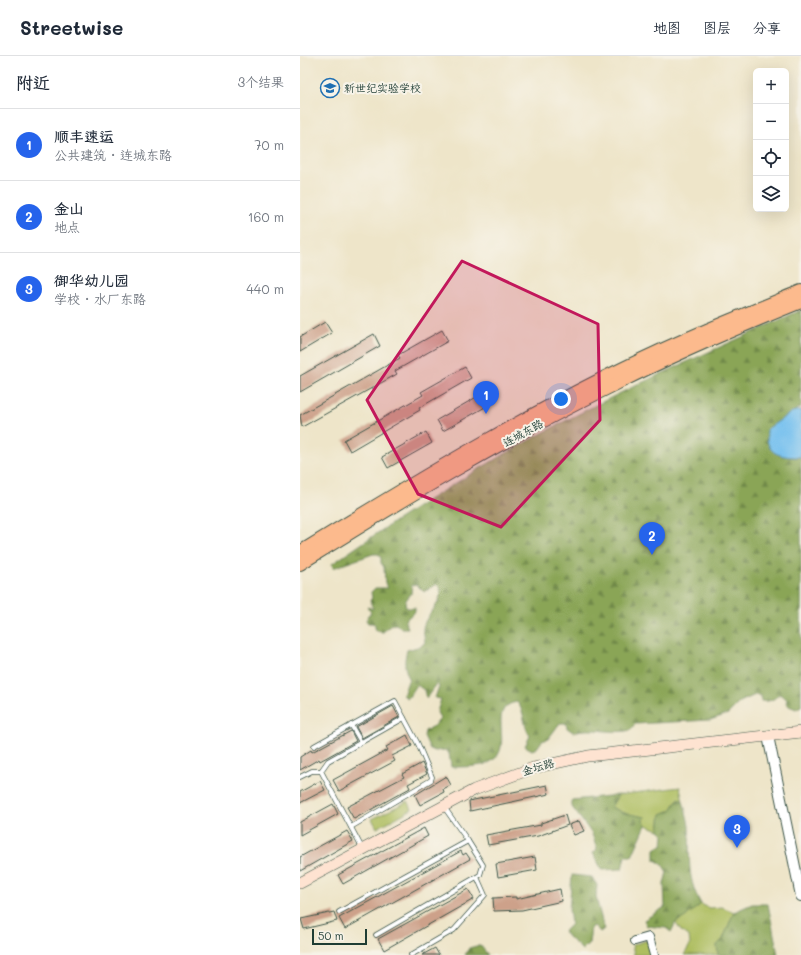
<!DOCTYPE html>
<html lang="zh">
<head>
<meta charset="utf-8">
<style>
  body { margin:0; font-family:Mali,"LXGW WenKai TC",sans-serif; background:#f2f2f3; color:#1f2937 }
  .controls { position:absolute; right:12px; top:12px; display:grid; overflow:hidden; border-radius:6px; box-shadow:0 4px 16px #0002 }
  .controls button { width:36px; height:36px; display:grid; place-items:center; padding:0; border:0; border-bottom:1px solid #e0e1e3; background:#fff; color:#1f2937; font:20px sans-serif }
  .scale { position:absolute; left:12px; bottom:10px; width:55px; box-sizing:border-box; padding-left:4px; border:2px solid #1f3d34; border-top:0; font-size:11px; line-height:14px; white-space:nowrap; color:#1f3d34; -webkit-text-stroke:3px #f7f3e8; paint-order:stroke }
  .you { position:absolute; left:261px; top:343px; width:14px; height:14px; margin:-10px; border:3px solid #fff; border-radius:50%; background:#1a73e8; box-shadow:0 0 0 6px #1a73e833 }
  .badge { display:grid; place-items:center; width:26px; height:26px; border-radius:50%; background:#2563eb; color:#fff; font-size:13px; font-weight:700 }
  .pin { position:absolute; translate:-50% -33px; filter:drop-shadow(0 1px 2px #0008) }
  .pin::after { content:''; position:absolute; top:21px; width:14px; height:12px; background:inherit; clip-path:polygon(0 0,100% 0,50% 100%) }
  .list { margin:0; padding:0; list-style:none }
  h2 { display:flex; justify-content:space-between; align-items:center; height:52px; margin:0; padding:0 16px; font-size:17px }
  h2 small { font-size:13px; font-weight:400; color:#747a83 }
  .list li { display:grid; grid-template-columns:26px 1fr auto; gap:12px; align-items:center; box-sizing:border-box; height:72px; padding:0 16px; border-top:1px solid #e0e1e3 }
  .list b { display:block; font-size:15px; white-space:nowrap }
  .list p { margin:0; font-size:13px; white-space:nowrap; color:#747a83 }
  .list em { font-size:13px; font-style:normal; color:#747a83 }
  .icon { flex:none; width:22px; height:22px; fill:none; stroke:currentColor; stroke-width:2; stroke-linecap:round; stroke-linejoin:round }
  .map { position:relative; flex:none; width:501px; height:899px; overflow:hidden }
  header { display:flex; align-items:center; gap:24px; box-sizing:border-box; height:56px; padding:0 20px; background:#fff; border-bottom:1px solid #e0e1e3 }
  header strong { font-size:19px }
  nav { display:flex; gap:22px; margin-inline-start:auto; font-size:14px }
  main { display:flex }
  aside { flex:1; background:#fff }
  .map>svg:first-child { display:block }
  .grass { fill:#aebe60; stroke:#667e4a }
  .forest { fill:url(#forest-firs); stroke:#547145 }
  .water { fill:#75c0ef; stroke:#4a7e92 }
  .building { fill:#cda18a }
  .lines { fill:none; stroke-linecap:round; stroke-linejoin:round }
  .service-casing { stroke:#3e564a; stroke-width:5.5 }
  .minor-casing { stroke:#3e564a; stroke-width:10 }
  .tertiary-casing { stroke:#3e564a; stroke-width:12 }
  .secondary-casing { stroke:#3e564a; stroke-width:12 }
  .primary-casing { stroke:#3e564a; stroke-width:14 }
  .service { stroke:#fff; stroke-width:4 }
  .minor { stroke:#fff; stroke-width:8 }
  .tertiary { stroke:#fff; stroke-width:10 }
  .secondary { stroke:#fee3d1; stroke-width:11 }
  .primary { stroke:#fcba8d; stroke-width:12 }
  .marked { fill:#c2185b; fill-opacity:0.2; stroke:#c2185b; stroke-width:3; stroke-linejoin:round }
  .labels { text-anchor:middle; stroke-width:4; stroke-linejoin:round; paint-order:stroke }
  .poi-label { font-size:11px; fill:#1f3d34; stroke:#f7f3e8; text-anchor:start }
  .street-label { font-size:11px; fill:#1f3d34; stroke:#f7f3e8 }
</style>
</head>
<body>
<header>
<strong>Streetwise</strong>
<nav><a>地图</a><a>图层</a><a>分享</a></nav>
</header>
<main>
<aside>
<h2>附近<small>3个结果</small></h2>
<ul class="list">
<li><span class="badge">1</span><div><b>顺丰速运</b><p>公共建筑 · 连城东路</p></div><em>70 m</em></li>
<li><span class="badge">2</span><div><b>金山</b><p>地点</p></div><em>160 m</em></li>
<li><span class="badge">3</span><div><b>御华幼儿园</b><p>学校 · 水厂东路</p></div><em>440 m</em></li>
</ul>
</aside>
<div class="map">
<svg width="501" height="899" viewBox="0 0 501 899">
  <defs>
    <pattern id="forest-firs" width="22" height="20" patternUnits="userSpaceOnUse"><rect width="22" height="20" fill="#8aa556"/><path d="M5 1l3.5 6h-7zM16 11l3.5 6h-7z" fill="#708848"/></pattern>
  </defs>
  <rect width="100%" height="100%" fill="#f7f3e8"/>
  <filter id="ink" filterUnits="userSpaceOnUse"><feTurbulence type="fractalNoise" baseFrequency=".025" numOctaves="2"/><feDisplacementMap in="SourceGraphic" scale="8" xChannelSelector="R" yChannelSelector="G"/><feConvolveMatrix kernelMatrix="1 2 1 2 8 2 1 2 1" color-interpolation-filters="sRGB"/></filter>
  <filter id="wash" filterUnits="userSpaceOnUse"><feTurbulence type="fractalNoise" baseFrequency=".012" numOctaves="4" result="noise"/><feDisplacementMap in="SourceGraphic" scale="16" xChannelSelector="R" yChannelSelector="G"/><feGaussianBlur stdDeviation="0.9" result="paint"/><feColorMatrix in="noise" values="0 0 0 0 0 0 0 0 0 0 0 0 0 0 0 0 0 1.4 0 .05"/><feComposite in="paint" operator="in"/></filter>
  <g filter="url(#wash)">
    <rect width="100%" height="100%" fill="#eee5c9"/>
    <g class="grass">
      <polygon points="380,731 383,745 378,743 371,754 361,758 359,774 346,769 343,765 345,761 324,757 311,751 318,739"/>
      <polygon points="108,745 112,753 77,772 72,763"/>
      <polygon points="401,848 409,852 422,851 434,856 423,883 417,889 418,899 384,899 390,889 389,880 381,875 375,866 384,862"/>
      <polygon points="348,884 352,899 334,899 332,889"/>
    </g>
    <g class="forest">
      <path d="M501,254v97l-18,12 6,38h12v249l-5,3 -7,-3 -3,-3 1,-4 -8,-5c-5,6 -10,8 -18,7v-6h-6l-15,7 -12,12 -18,6 -75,4 -4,6c-19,5 -39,-4 -58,2l-6,-4 -1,-5h-6l-12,16 -6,2 -5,7 -5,2 -7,-4 5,-10c-8,-12 -4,-23 -13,-34 -36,5 6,53 -35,63 -10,2 -21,2 -31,2l-2,-14 -4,-3 -10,1 -5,-2 -6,-13 1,-5 10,-6 5,-6 -3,-7 4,-13 -6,-1 4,-12 -2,-2 -11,14 -2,-8 -7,-5 -9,13 -5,-3 6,-17c-5,-9 -5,-18 -2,-28l14,-4 4,-4c0,-4 -2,-10 -2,-13 1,-15 27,-31 14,-45l-13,8 -8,-8 -4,1 -1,9 -5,6 -1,5 2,3h8v4l-10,8 3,8h-8l-4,-4 -5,1 -9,8 -7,-4v-4l-3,-2h-4l-2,-3 5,-8 -4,-5 6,2 -3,-9 2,-2 -1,-6 4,-4h13l-3,-5 -1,-16 -3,-4v-5l-3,-4h-5l-40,14 -1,-4c73,-51 154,-102 233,-143 77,-41 157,-74 236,-111z"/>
      <polygon points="318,739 311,751 324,757 345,761 343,765 346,769 332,800 325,800 322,813 302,814 293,797 297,793 292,778 272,751 272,744"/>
      <path d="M379,742l4,3c2,8 5,17 6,25 2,30 -4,49 12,78l-17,14 -8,4 -5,10 -5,-4 -19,-2 -3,-6 21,-13 -1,-23 3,-12 -5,-8 -7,-4v-11l8,-5 1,-9 -5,-5 2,-16 10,-4z"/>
      <path d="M272,819l20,2 5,8 -1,12 8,32 -4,3 -6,-6 -3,1 -2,16 -7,7c-7,-9 -11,-7 -18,-19l7,-7 -2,-15z"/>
      <polygon points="452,848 468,848 478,899 418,899 417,889 423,883 434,856"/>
      <polygon points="180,889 188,899 165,899 169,892"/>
    </g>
    <path class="water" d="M501,354v47c-22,0 -36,-2 -34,-28l25,-17z"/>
    <g id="blocks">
      <g class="building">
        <polygon points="25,266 32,277 0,296 0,281"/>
        <polygon points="142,274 148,285 95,315 97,318 2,371 0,359 100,302 98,299"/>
        <polygon points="74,278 80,290 0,336 0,320"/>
        <polygon points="165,311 171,322 119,352 120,354 50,395 44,384 123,339 121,336"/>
        <polygon points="180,339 187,350 143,375 137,364"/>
        <polygon points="126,376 132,387 88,412 82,401"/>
        <polygon points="93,650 99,661 62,682 56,671"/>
        <polygon points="51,675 56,685 20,705 19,703 0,714 0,701 11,694 12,696"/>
        <polygon points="107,679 112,690 92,700 95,705 39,735 33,724 88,694 86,691"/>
        <polygon points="122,707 127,718 108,728 110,732 54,763 47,751 104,721 102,718"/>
        <polygon points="146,720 151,729 143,733 144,736 120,749 115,739"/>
        <polygon points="20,725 25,734 0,747 0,736"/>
        <polygon points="247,729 249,738 170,755 169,745"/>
        <polygon points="33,748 38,758 0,779 0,766"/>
        <polygon points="265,759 268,769 238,780 188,789 186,779 241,769 241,767"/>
        <polygon points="279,765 284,775 274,779 269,769"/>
        <polygon points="124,772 128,780 43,828 38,819"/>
        <polygon points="47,775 53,785 0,815 0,801"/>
        <polygon points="161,795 163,799 166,797 170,803 45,873 39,862"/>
        <polygon points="235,801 237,814 198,821 196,808"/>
        <polygon points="168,833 174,843 84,894 78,883"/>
        <polygon points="260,833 262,845 222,854 194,855 193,842 216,841 216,843"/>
        <polygon points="34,856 37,865 4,873 1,863"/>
        <polygon points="135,892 139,899 122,899"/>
      </g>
    </g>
  </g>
  <g filter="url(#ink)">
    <use href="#blocks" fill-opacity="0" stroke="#3e564a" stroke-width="1"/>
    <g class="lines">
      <g class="service-casing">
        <g id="service">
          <polyline points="51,669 61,686"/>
          <polyline points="14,690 95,645 118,688 132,721 131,724 51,771"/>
          <polyline points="21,715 28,705 104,662"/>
          <polyline points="0,721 12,715 21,715 63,794"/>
          <polyline points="144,751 168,785"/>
          <polyline points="39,856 168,785 183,809 180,819 76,879"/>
          <polyline points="111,899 154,874 185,839 177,821"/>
        </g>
      </g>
      <g class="minor-casing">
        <polyline id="minor" points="335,885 349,881 354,899"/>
      </g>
      <g class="tertiary-casing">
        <polyline id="tertiary" points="468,680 501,840"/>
      </g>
      <g class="secondary-casing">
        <polyline id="secondary" points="0,827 174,734 233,712 288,700 501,676"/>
      </g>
      <g class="primary-casing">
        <g id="primary">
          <path d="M0,496c125,-77 252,-154 386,-213 38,-17 77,-32 115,-48"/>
          <path d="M0,508c104,-65 209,-128 318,-181 60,-30 121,-56 183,-81"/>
        </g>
      </g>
      <use href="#service" class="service"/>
      <use href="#minor" class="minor"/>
      <use href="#tertiary" class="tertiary"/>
      <use href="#secondary" class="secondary"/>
      <use href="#primary" class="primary"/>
    </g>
  </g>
  <path class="marked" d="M162,205l136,63 2,96 -99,107 -83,-33 -51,-94z"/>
  <defs>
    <g id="school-ring" transform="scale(1)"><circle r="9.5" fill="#f7f3e8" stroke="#1f6fb2" stroke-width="1.5"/><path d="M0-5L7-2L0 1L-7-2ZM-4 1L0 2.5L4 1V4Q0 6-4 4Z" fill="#1f6fb2"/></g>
  </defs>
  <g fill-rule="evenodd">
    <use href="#school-ring" x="30" y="32"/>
  </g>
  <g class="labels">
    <g class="poi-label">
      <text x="44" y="36">新世纪实验学校</text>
    </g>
    <g class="street-label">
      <text transform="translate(223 377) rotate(-29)" y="4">连城东路</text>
      <text transform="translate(238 711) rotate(-16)" y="4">金坛路</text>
    </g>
  </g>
</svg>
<div class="controls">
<button>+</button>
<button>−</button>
<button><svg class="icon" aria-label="locate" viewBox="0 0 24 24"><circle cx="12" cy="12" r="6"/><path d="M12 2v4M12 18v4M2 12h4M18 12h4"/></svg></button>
<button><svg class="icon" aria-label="layers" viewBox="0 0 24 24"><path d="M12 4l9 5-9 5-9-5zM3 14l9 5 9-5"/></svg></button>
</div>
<div class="scale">50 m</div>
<div class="you"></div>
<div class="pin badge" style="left:186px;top:358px">1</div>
<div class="pin badge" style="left:352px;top:499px">2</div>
<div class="pin badge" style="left:437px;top:792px">3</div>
</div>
</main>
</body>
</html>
